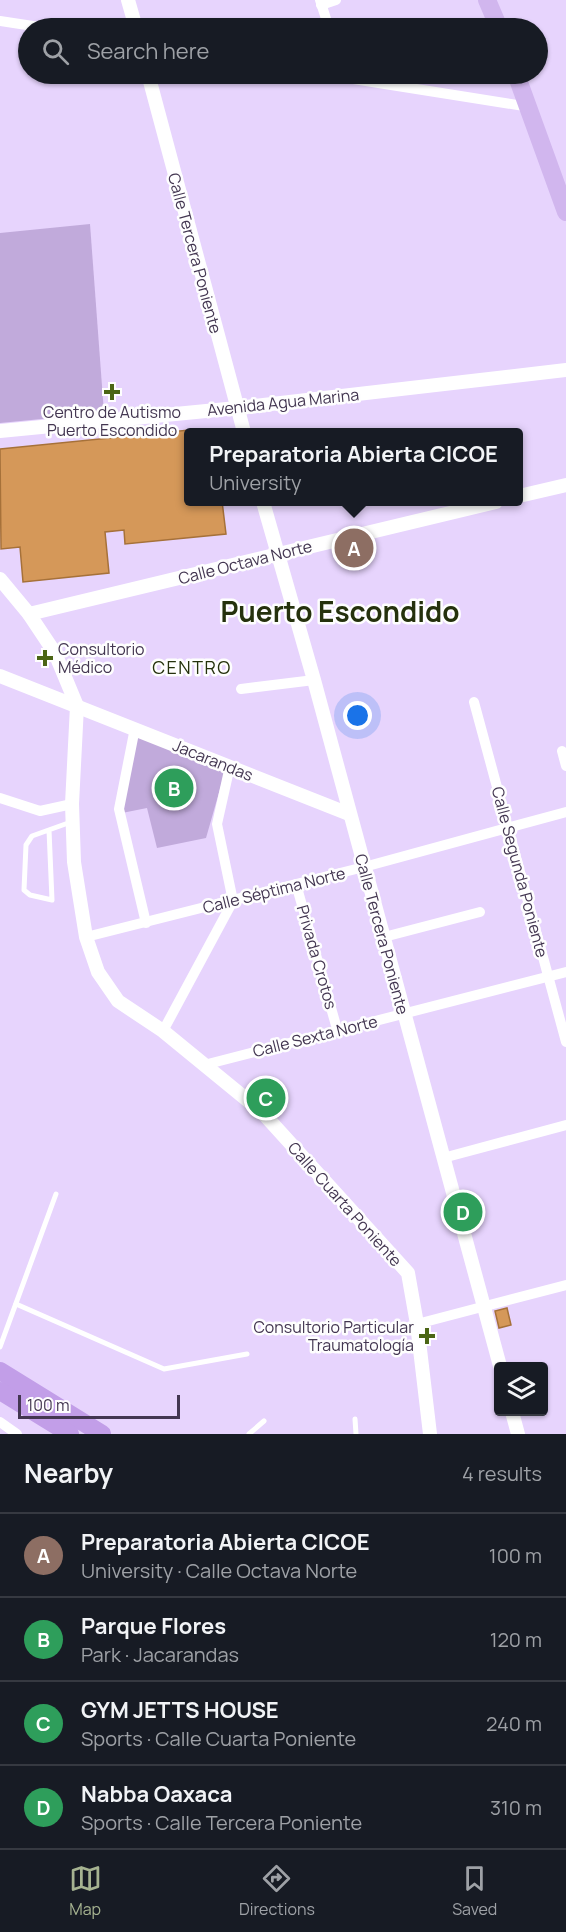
<!DOCTYPE html>
<html lang="en">
<head>
<meta charset="utf-8">
<style>
  body { margin:0; font-family:Manrope,sans-serif; background:#242831; color:#f1f3f6 }
  .controls { position:absolute; right:18px; bottom:18px; display:grid; overflow:hidden; border-radius:6px; box-shadow:0 2px 4px #0004 }
  .controls button { width:54px; height:54px; display:grid; place-items:center; padding:0; border:0; border-bottom:2px solid #363941; background:#171b24; color:#f1f3f6; font:30px sans-serif }
  .scale { position:absolute; left:18px; bottom:15px; width:162px; box-sizing:border-box; padding-left:6px; border:3px solid #433651; border-top:0; font-size:16px; line-height:21px; white-space:nowrap; color:#433651; -webkit-text-stroke:4px #fefefe; paint-order:stroke }
  .you { position:absolute; left:358px; top:716px; width:21px; height:21px; margin:-15px; border:4px solid #fff; border-radius:50%; background:#1a73e8; box-shadow:0 0 0 9px #1a73e833 }
  .badge { display:grid; place-items:center; width:39px; height:39px; border-radius:50%; background:#a6b391; color:#fff; font-size:20px; font-weight:700 }
  .pin { position:absolute; translate:-50% -50%; border:3px solid #fff; box-shadow:0 2px 6px #0006 }
  .popup { position:absolute; left:184px; top:428px; width:339px; height:78px; box-sizing:border-box; display:grid; place-content:center; border-radius:6px; background:#171b24; filter:drop-shadow(0 2px 4px #0005); font-size:20px; white-space:nowrap; color:#9ea1a6 }
  .popup b { font-size:22px; color:#f1f3f6 }
  .popup::after { content:''; position:absolute; left:50%; top:100%; margin-left:-12px; border:12px solid transparent; border-top-color:#171b24 }
  .list { margin:0; padding:0; list-style:none }
  h2 { display:flex; justify-content:space-between; align-items:center; height:78px; margin:0; padding:0 24px; font-size:26px }
  h2 small { font-size:20px; font-weight:400; color:#9ea1a6 }
  .list li { display:grid; grid-template-columns:39px 1fr auto; gap:18px; align-items:center; box-sizing:border-box; height:84px; padding:0 24px; border-top:2px solid #363941 }
  .list b { display:block; font-size:22px; white-space:nowrap }
  .list p { margin:0; font-size:20px; white-space:nowrap; color:#9ea1a6 }
  .list em { font-size:20px; font-style:normal; color:#9ea1a6 }
  .icon { flex:none; width:33px; height:33px; fill:none; stroke:currentColor; stroke-width:2; stroke-linecap:round; stroke-linejoin:round }
  .map { position:relative; flex:none; width:566px; height:1434px; overflow:hidden }
  .search { position:absolute; background:#171b24; box-shadow:0 2px 4px #0004; left:18px; right:18px; top:18px; height:66px; display:flex; align-items:center; gap:15px; box-sizing:border-box; padding:0 21px; border-radius:33px; color:#9ea1a6; font-size:22px }
  .sheet { height:414px; background:#171b24 }
  nav { display:flex; justify-content:space-around; align-items:center; box-sizing:border-box; height:84px; border-top:2px solid #363941; background:#171b24; font-size:16px; color:#9ea1a6 }
  nav a { display:grid; justify-items:center; gap:3px }
  nav .on { color:#a6b391 }
  .map>svg:first-child { display:block }
  .green { fill:#c1aadb }
  .building { fill:#d59859; stroke:#a67139; stroke-width:1.5 }
  .lines { fill:none; stroke-linecap:round; stroke-linejoin:round }
  .service { stroke:#fff; stroke-width:5 }
  .minor { stroke:#fff; stroke-width:10 }
  .tertiary { stroke:#fff; stroke-width:14 }
  .primary { stroke:#d1b6ee; stroke-width:18 }
  .trunk { stroke:#c29ee8; stroke-width:18 }
  .poi-dot { fill:#4b6515; stroke:#fefefe; stroke-width:2 }
  .labels { text-anchor:middle; stroke-width:5; stroke-linejoin:round; paint-order:stroke }
  .street-label { font-size:16px; fill:#433651; stroke:#fefefe }
  .poi-label { font-size:16px; fill:#433651; stroke:#fefefe }
  .neighbourhood-label { font-size:18px; letter-spacing:1.5px; fill:#25310d; stroke:#fefefe }
  .town-label { font-size:28px; font-weight:bold; fill:#25310d; stroke:#fefefe }
</style>
</head>
<body>
<div class="map">
<svg width="566" height="1434" viewBox="0 0 566 1434">
  <rect width="100%" height="100%" fill="#e7d4fd"/>
  <g class="green">
    <polygon points="90,224 104,413 0,423 0,233"/>
    <polygon points="137,733 226,768 206,838 157,848 147,808 122,813"/>
  </g>
  <g class="building">
    <polygon points="189,430 189,501 222,501 226,534 125,544 124,530 105,532 109,573 23,582 20,547 1,549 0,449"/>
    <polygon points="507,1308 511,1325 499,1328 495,1311"/>
  </g>
  <g class="lines">
    <g class="service">
      <polyline points="49,830 52,900 30,895 24,890 26,845 32,836 71,822"/>
      <polyline points="16,1304 164,1369 247,1354"/>
      <polyline points="0,1347 56,1194"/>
      <polyline points="355,1419 356,1434"/>
      <polyline points="249,1434 264,1421"/>
    </g>
    <g class="minor">
      <polyline points="320,0 329,28"/>
      <polyline points="321,5 336,0"/>
      <polyline points="0,21 46,28"/>
      <polyline points="322,74 530,107"/>
      <polyline points="241,689 314,680"/>
      <polyline points="474,702 566,1042"/>
      <polyline points="135,728 119,809 146,923"/>
      <polyline points="562,751 566,766"/>
      <polyline points="0,798 40,811 72,804"/>
      <polyline points="296,884 337,1029"/>
      <polyline points="86,937 364,867 566,812"/>
      <polyline points="384,937 480,912"/>
      <polyline points="163,1031 233,901 217,824 230,766"/>
      <polyline points="204,1065 566,972"/>
      <polyline points="443,1158 566,1125"/>
      <polyline points="417,1324 566,1285"/>
      <polyline points="0,1422 17,1434"/>
    </g>
    <g class="tertiary">
      <polyline points="128,0 136,28"/>
      <polyline points="148,74 244,432"/>
      <polyline points="0,431 237,408 566,370"/>
      <polyline points="519,496 566,485"/>
      <polyline points="263,502 314,680 500,1366"/>
      <polyline points="0,579 29,614 55,653 77,706 72,804 74,862 86,937 98,972 118,1001 163,1031 262,1112 408,1273 417,1324 430,1434"/>
      <polyline points="29,614 496,502"/>
      <polyline points="0,676 349,814"/>
      <polyline points="512,1412 518,1434"/>
    </g>
    <g class="primary">
      <polyline points="487,0 499,28"/>
      <polyline points="516,74 566,212"/>
    </g>
    <g class="trunk">
      <polyline points="0,1371 102,1434"/>
      <polyline points="0,1391 70,1434"/>
    </g>
  </g>
  <g class="poi-dot">
    <path d="M109 383h6v6h6v6h-6v6h-6v-6h-6v-6h6z"/>
    <path d="M42 649h6v6h6v6h-6v6h-6v-6h-6v-6h6z"/>
    <path d="M424 1327h6v6h6v6h-6v6h-6v-6h-6v-6h6z"/>
  </g>
  <g class="labels">
    <g class="street-label">
      <text transform="translate(195 253) rotate(75)" y="6">Calle Tercera Poniente</text>
      <text transform="translate(283 402) rotate(-6)" y="6">Avenida Agua Marina</text>
      <text transform="translate(245 562) rotate(-14)" y="6">Calle Octava Norte</text>
      <text transform="translate(213 760) rotate(22)" y="6">Jacarandas</text>
      <text transform="translate(520 872) rotate(75)" y="6">Calle Segunda Poniente</text>
      <text transform="translate(274 890) rotate(-14)" y="6">Calle Séptima Norte</text>
      <text transform="translate(382 934) rotate(75)" y="6">Calle Tercera Poniente</text>
      <text transform="translate(317 957) rotate(74)" y="6">Privada Crotos</text>
      <text transform="translate(315 1036) rotate(-14)" y="6">Calle Sexta Norte</text>
      <text transform="translate(345 1204) rotate(48)" y="6">Calle Cuarta Poniente</text>
    </g>
    <g class="poi-label">
      <text x="112" y="418">Centro de Autismo<tspan x="112" dy="18">Puerto Escondido</tspan></text>
      <text x="58" y="655" text-anchor="start">Consultorio<tspan x="58" dy="18">Médico</tspan></text>
      <text x="414" y="1333" text-anchor="end">Consultorio Particular<tspan x="414" dy="18">Traumatología</tspan></text>
    </g>
    <g class="neighbourhood-label">
      <text x="192" y="674">CENTRO</text>
    </g>
    <g class="town-label">
      <text x="340" y="622">Puerto Escondido</text>
    </g>
  </g>
</svg>
<div class="controls">
<button><svg class="icon" aria-label="layers" viewBox="0 0 24 24"><path d="M12 4l9 5-9 5-9-5zM3 14l9 5 9-5"/></svg></button>
</div>
<div class="scale">100 m</div>
<div class="you"></div>
<div class="pin badge" style="left:354px;top:548px;background:#8d6e63">A</div>
<div class="popup"><b>Preparatoria Abierta CICOE</b>University</div>
<div class="pin badge" style="left:174px;top:788px;background:#2e9e5b">B</div>
<div class="pin badge" style="left:266px;top:1098px;background:#2e9e5b">C</div>
<div class="pin badge" style="left:463px;top:1212px;background:#2e9e5b">D</div>
<div class="search"><svg class="icon" aria-label="search" viewBox="0 0 24 24"><circle cx="10" cy="10" r="6"/><path d="M15 15l6 6"/></svg>Search here</div>
</div>
<section class="sheet">
<h2>Nearby<small>4 results</small></h2>
<ul class="list">
<li><span class="badge" style="background:#8d6e63">A</span><div><b>Preparatoria Abierta CICOE</b><p>University · Calle Octava Norte</p></div><em>100 m</em></li>
<li><span class="badge" style="background:#2e9e5b">B</span><div><b>Parque Flores</b><p>Park · Jacarandas</p></div><em>120 m</em></li>
<li><span class="badge" style="background:#2e9e5b">C</span><div><b>GYM JETTS HOUSE</b><p>Sports · Calle Cuarta Poniente</p></div><em>240 m</em></li>
<li><span class="badge" style="background:#2e9e5b">D</span><div><b>Nabba Oaxaca</b><p>Sports · Calle Tercera Poniente</p></div><em>310 m</em></li>
</ul>
</section>
<nav>
<a class="on"><svg class="icon" aria-label="map" viewBox="0 0 24 24"><path d="M3 6l6-2 6 2 6-2v14l-6 2-6-2-6 2zM9 4v14M15 6v14"/></svg>Map</a>
<a><svg class="icon" aria-label="directions" viewBox="0 0 24 24"><path d="M12 3l9 9-9 9-9-9zM9 14v-3h6M13 9l2 2-2 2"/></svg>Directions</a>
<a><svg class="icon" aria-label="saved" viewBox="0 0 24 24"><path d="M7 4h10v16l-5-4-5 4z"/></svg>Saved</a>
</nav>
</body>
</html>
